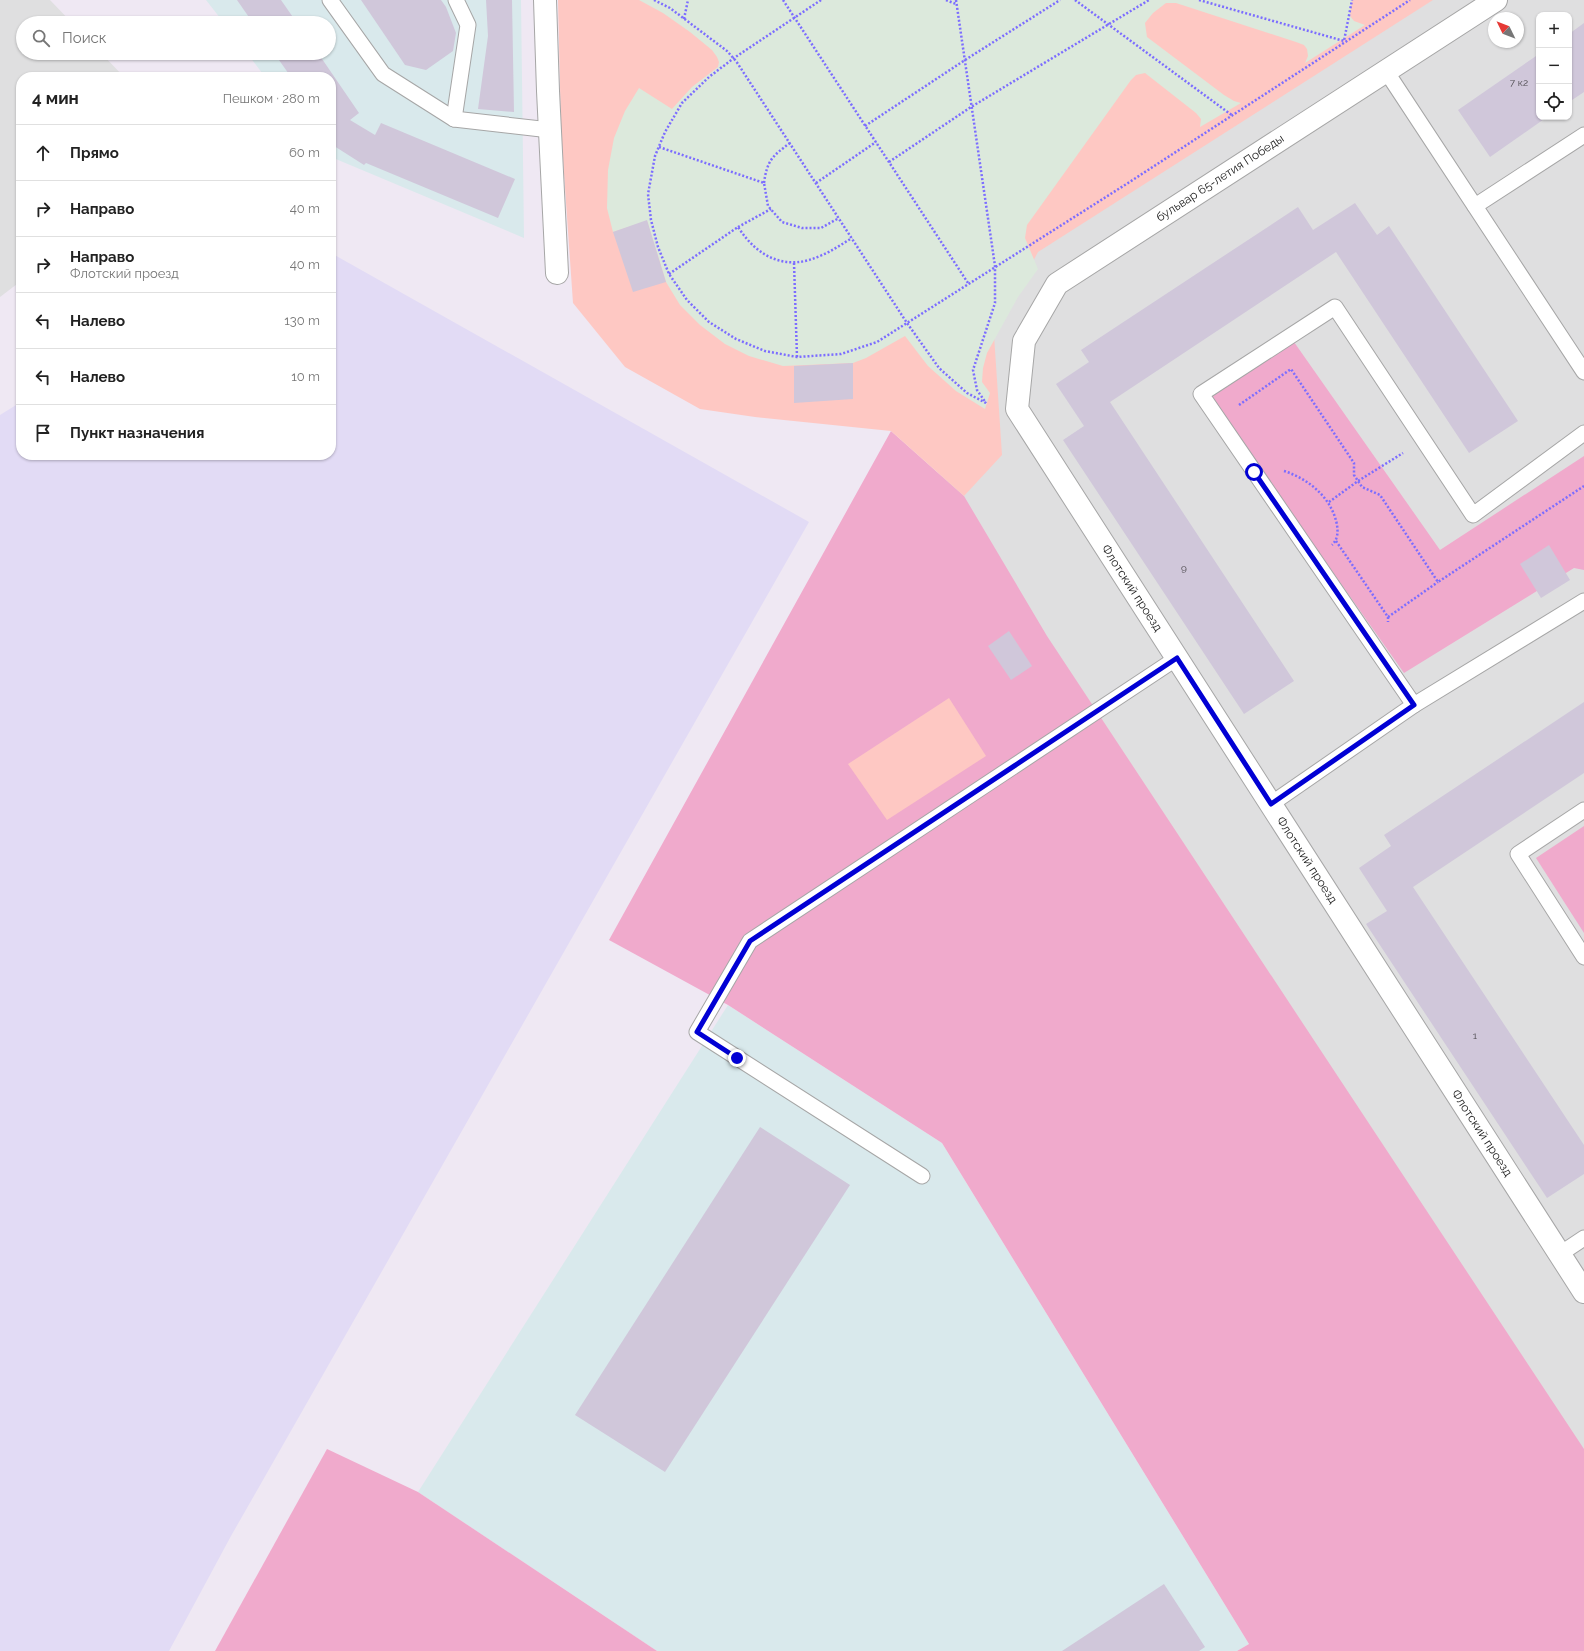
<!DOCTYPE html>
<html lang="ru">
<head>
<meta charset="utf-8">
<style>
  body { margin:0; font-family:Raleway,sans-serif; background:#f6f6f6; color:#222 }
  .controls { position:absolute; right:12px; top:12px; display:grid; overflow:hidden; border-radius:8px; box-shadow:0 1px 3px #0004 }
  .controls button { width:36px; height:36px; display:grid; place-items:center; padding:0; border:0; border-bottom:1px solid #e0e0e0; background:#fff; color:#222; font:20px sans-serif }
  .compass { position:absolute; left:1488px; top:12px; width:36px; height:36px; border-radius:50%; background:#fff; box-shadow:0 1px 3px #0004; rotate:313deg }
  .stop { position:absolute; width:12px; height:12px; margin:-9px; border:3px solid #0100d4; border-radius:50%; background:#fff }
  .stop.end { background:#0100d4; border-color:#fff; box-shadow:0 1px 4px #0008 }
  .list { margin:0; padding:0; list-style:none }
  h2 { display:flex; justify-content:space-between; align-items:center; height:52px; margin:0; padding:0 16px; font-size:17px }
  h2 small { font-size:13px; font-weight:400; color:#767676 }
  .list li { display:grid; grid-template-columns:26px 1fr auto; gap:12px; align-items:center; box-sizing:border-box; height:56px; padding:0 16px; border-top:1px solid #e0e0e0 }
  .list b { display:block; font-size:15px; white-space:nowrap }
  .list p { margin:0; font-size:13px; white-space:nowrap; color:#767676 }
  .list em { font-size:13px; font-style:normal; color:#767676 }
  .icon { flex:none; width:22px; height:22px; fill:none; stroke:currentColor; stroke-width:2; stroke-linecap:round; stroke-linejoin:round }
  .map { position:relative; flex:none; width:1584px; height:1651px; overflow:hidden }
  .search { position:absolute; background:#fff; box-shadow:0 1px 3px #0004; left:16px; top:16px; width:320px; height:44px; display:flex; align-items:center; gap:10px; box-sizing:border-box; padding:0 14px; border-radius:22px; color:#767676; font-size:15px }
  .panel { position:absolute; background:#fff; box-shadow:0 1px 3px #0004; left:16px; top:72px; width:320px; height:388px; border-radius:16px }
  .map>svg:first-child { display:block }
  .residential { fill:#dfdfe0; fill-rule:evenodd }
  .industrial { fill:#d9e9ec }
  .military { fill:#e2dbf5 }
  .grass { fill:#f0aacc }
  .park { fill:#fec8c3 }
  .plaza { fill:#dce9dc }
  .building { fill:#d0c7da }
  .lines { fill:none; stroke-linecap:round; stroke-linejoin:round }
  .lane-casing { stroke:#a6a6a6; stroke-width:17 }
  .street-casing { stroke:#a6a6a6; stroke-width:24 }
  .path { stroke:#7c6dff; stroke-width:2.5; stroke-dasharray:2 2; stroke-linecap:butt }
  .lane { stroke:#fff; stroke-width:15 }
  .street { stroke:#fff; stroke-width:22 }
  .route { stroke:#0100d4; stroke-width:5 }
  .labels { text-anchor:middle; stroke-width:3; stroke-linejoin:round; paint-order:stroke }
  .number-label { font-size:10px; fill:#4e4b50 }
  .street-label { font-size:12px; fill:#222; stroke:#fff }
</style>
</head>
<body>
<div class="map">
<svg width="1584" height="1651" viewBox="0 0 1584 1651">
  <rect width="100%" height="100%" fill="#efe8f3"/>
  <g class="residential">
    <polygon points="0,0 50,0 72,23 23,23 23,53 101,53 124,77 21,77 21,281 0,297"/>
    <path d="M782,0h802v1651l-740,-677 135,-690zM1539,15h30v102h-30zM1494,18h24v24h-24z"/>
  </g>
  <g class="industrial">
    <polygon points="206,0 521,0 524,238 331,157 331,77 265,77 247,53 329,53 329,23 224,23"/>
    <polygon points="728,1005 942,1143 1249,1644 1237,1651 657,1651 418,1492"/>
  </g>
  <polygon class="military" points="331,253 809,522 231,1536 169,1651 0,1651 0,415 21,402 21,455 331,455"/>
  <g class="grass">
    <polygon points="1294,342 1440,550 1584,456 1584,570 1574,568 1404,673 1210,398"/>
    <polygon points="891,431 964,496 1047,636 1584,1449 1584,1651 1237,1651 1249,1644 942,1143 728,1005 609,940"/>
    <polygon points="1584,826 1584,933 1536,858"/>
    <polygon points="327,1449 418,1492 657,1651 215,1651"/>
  </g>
  <g class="park">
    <polygon points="558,0 1433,0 1038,252 994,335 1002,455 964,496 891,431 755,417 700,409 625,367 573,303 561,130"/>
    <polygon points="949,698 986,756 887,820 848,764"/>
  </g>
  <polygon class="plaza" points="639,0 1352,0 1350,16 1354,21 1365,25 1305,63 1308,56 1307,49 1304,45 1296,42 1176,3 1166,3 1153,13 1145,23 1147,37 1224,95 1234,101 1241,103 1200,127 1201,119 1196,113 1145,73 1136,75 1131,80 1027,225 1025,238 1038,269 1018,297 987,353 983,368 982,382 990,393 985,409 956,391 928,366 905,336 866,358 853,363 783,366 749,356 725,344 700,325 680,305 666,282 647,221 613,232 607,208 608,170 614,138 625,111 639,88 672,109 692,87 718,67 719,62 717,57 712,50 690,32 663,13"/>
  <g class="building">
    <polygon points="237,0 281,0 297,23 253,23"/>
    <polygon points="361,0 441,0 446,7 456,33 453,51 426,70 405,65"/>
    <polygon points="486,0 512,0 514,112 478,109 488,36"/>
    <polygon points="1584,23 1584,92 1569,102 1569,34"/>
    <polygon points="274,53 318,53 359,113 350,120 375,135 381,123 515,179 498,218 366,163 364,165 331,144 331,77 291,77"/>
    <polygon points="1539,54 1539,117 1547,117 1490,157 1458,110"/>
    <polygon points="1355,203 1377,235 1389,226 1518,421 1469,453 1336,252 1110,402 1294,681 1244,714 1063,440 1084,426 1056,384 1089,362 1081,350 1298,207 1313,230"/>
    <polygon points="647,220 666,282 633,292 613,232"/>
    <polygon points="853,363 853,399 794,403 794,366"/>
    <polygon points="1549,545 1570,580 1541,598 1520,564"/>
    <polygon points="1009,631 1032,666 1011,680 988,646"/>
    <polygon points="1584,702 1584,773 1413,887 1584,1145 1584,1174 1547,1198 1366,924 1387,911 1359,868 1391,846 1384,835"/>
    <polygon points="760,1127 850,1185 665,1472 575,1415"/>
    <polygon points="1164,1584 1205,1647 1199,1651 1062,1651"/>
  </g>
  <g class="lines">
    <g class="lane-casing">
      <g id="lane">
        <polyline points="330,0 383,74 454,119 550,130"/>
        <polyline points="1386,71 1584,372"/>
        <polyline points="454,119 468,25 456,0"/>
        <polyline points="1475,206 1584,135"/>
        <polyline points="1414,705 1584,601"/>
        <polyline points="1271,804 1414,705 1201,394 1335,307 1473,515 1584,433"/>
        <polyline points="1584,810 1518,854 1584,957"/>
        <polyline points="922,1176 697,1032 750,941 1177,658"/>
        <polyline points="1560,1254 1584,1238"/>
      </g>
    </g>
    <g class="street-casing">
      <g id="street">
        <polyline points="545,0 548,91 557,273"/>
        <polyline points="1496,0 1057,284 1024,341 1017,409 1584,1292"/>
      </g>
    </g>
    <g class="path">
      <polyline points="654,0 670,8 727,51 736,61 907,323 939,368 967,393 986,403"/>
      <polyline points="783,0 968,283"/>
      <polyline points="821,0 734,58 709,77 682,103 665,132 655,156 648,194 651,220 658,247 669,274 687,300 709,322 736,339 765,351 797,357 841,354 877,342 1128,183 1410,0"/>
      <polyline points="946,0 956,4"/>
      <polyline points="956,0 995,266 995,303 973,370 977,390 986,403"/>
      <polyline points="1075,0 1233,116"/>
      <polyline points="1199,0 1344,41 1352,0"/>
      <polyline points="684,19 688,0"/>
      <polyline points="865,126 965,60 1060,0"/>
      <polyline points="659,147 764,183 768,206 782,222 802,228 821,228 839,218"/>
      <polyline points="889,162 971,107 1149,0"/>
      <path d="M764,183c3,-22 8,-27 26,-40"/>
      <polyline points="816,183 876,142"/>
      <polyline points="738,227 771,209"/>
      <polyline points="794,263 797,357"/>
      <path d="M669,274l69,-47c20,31 49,45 84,28 10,-4 20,-11 30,-17"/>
      <polyline points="1239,405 1291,369 1354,463 1354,475 1362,487 1380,495 1438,582 1584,486"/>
      <path d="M1284,471c25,8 48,27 53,54 1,7 1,14 -5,20"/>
      <polyline points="1329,502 1358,481 1403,453"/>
      <polyline points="1336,541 1388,617 1388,622"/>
      <polyline points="1388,617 1438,582"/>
    </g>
    <use href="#lane" class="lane"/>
    <use href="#street" class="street"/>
  </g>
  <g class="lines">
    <polyline class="route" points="737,1058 697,1032 750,941 1177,658 1271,804 1414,705 1254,472"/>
  </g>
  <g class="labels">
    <g class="number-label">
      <text x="1519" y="86">7 к2</text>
      <text x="1184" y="571">9</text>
      <text x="1475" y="1039">1</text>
    </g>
    <g class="street-label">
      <text transform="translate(1220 178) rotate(-33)" y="4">бульвар 65-летия Победы</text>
      <text transform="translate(1132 588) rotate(57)" y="4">Флотский проезд</text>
      <text transform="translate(1307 860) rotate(57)" y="4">Флотский проезд</text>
      <text transform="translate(1482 1133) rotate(57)" y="4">Флотский проезд</text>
    </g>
  </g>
</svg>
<div class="controls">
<button>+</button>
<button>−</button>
<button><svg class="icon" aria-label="locate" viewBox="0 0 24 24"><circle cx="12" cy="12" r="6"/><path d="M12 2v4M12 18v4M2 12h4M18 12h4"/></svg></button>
</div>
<svg class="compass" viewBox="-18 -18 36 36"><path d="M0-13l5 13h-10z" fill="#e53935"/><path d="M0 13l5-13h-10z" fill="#767676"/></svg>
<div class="stop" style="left:1254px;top:472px"></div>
<div class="stop end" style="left:737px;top:1058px"></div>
<div class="search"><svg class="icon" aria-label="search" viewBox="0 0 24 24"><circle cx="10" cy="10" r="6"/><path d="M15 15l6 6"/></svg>Поиск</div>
<section class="panel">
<h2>4 мин<small>Пешком · 280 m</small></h2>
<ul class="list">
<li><svg class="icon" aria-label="ahead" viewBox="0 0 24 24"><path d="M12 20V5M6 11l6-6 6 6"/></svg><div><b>Прямо</b></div><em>60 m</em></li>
<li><svg class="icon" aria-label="right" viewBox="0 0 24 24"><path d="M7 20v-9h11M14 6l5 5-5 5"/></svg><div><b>Направо</b></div><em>40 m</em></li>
<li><svg class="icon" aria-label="right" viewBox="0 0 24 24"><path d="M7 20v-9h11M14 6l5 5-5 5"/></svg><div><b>Направо</b><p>Флотский проезд</p></div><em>40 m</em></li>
<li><svg class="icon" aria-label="left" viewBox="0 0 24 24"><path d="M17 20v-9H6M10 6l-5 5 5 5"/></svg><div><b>Налево</b></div><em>130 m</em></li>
<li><svg class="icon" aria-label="left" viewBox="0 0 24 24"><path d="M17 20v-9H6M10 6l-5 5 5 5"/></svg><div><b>Налево</b></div><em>10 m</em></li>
<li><svg class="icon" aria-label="arrive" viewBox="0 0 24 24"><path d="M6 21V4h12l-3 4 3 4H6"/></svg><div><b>Пункт назначения</b></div></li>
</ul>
</section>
</div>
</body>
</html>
